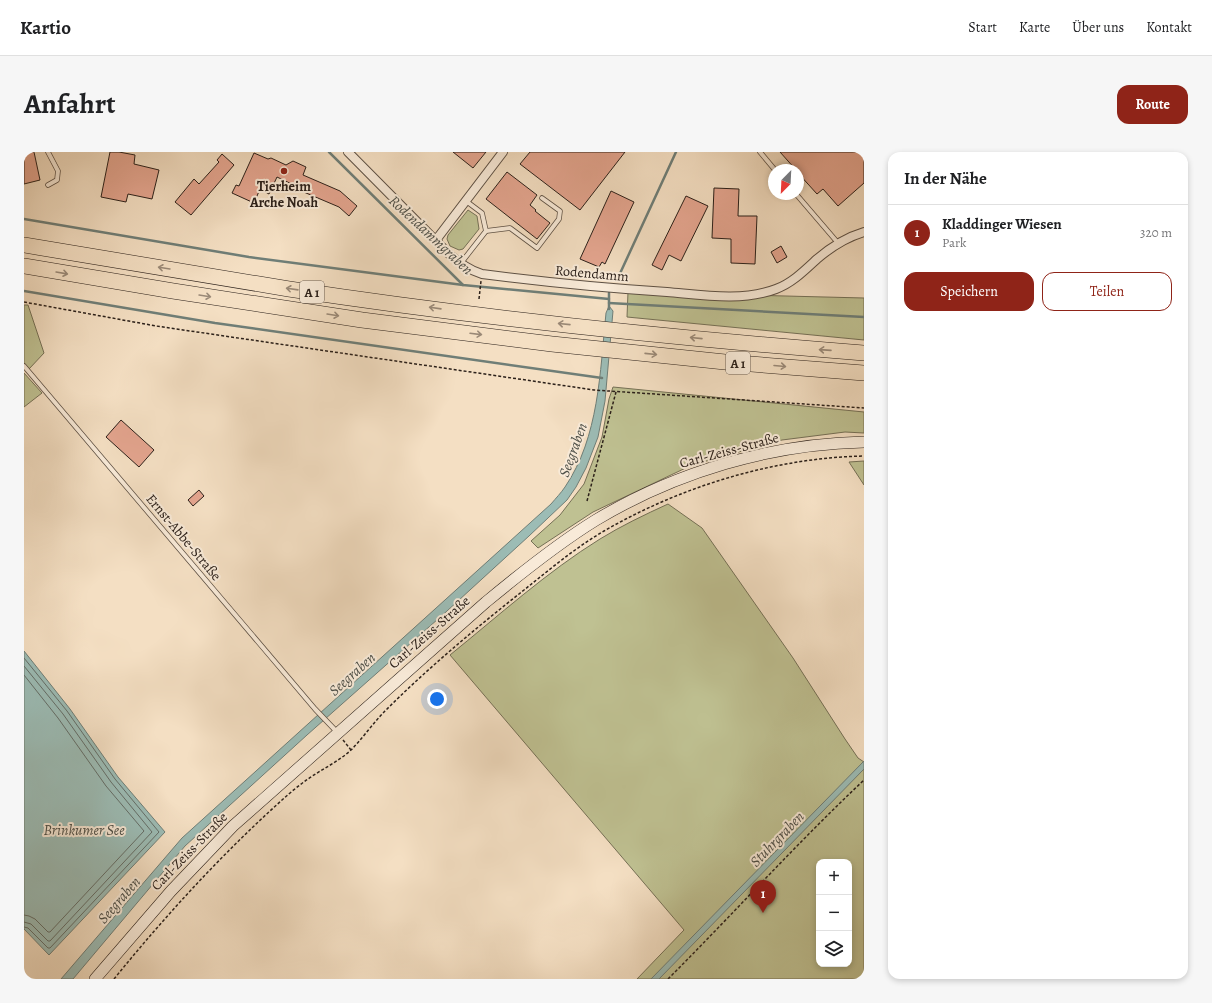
<!DOCTYPE html>
<html lang="de">
<head>
<meta charset="utf-8">
<style>
  body { margin:0; font-family:Alegreya,serif; background:#f6f6f6; color:#202124 }
  .controls { position:absolute; right:12px; bottom:12px; display:grid; overflow:hidden; border-radius:8px; box-shadow:0 2px 6px #0003 }
  .controls button { width:36px; height:36px; display:grid; place-items:center; padding:0; border:0; border-bottom:1px solid #e0e0e0; background:#fff; color:#202124; font:20px sans-serif }
  .compass { position:absolute; left:744px; top:12px; width:36px; height:36px; border-radius:50%; background:#fff; box-shadow:0 2px 6px #0003; rotate:204deg }
  .you { position:absolute; left:413px; top:547px; width:14px; height:14px; margin:-10px; border:3px solid #fff; border-radius:50%; background:#1a73e8; box-shadow:0 0 0 6px #1a73e833 }
  .badge { display:grid; place-items:center; width:26px; height:26px; border-radius:50%; background:#8f2418; color:#fff; font-size:13px; font-weight:700 }
  .pin { position:absolute; translate:-50% -33px; filter:drop-shadow(0 1px 2px #0008) }
  .pin::after { content:''; position:absolute; top:21px; width:14px; height:12px; background:inherit; clip-path:polygon(0 0,100% 0,50% 100%) }
  .list { margin:0; padding:0; list-style:none }
  h2 { display:flex; justify-content:space-between; align-items:center; height:52px; margin:0; padding:0 16px; font-size:17px }
  h2 small { font-size:13px; font-weight:400; color:#757577 }
  .list li { display:grid; grid-template-columns:26px 1fr auto; gap:12px; align-items:center; box-sizing:border-box; height:56px; padding:0 16px; border-top:1px solid #e0e0e0 }
  .list b { display:block; font-size:15px; white-space:nowrap }
  .list p { margin:0; font-size:13px; white-space:nowrap; color:#757577 }
  .list em { font-size:13px; font-style:normal; color:#757577 }
  .actions { display:flex; gap:8px; padding:12px 16px }
  .actions a { flex:1; padding:9px 0; border:1px solid #8f2418; border-radius:12px; text-align:center; font-size:14px; color:#8f2418 }
  .actions .main { background:#8f2418; color:#fff }
  .icon { flex:none; width:22px; height:22px; fill:none; stroke:currentColor; stroke-width:2; stroke-linecap:round; stroke-linejoin:round }
  .map { position:relative; flex:none; width:840px; height:827px; overflow:hidden; border-radius:12px }
  header { display:flex; align-items:center; gap:24px; box-sizing:border-box; height:56px; padding:0 20px; background:#fff; border-bottom:1px solid #e0e0e0 }
  header strong { font-size:19px }
  nav { display:flex; gap:22px; margin-inline-start:auto; font-size:14px }
  .intro { display:flex; align-items:center; justify-content:space-between; box-sizing:border-box; height:96px; padding:0 24px }
  h1 { margin:0; font-size:28px }
  .button { padding:10px 18px; border-radius:12px; background:#8f2418; color:#fff; font-size:14px; font-weight:700 }
  main { display:flex; gap:24px; padding:0 24px }
  aside { flex:1; background:#fff; border-radius:12px; box-shadow:0 2px 6px #0003 }
  .map>svg:first-child { display:block }
  .green { fill:#bfc192; stroke:#757056; fill-rule:evenodd }
  .water { fill:#9cbcb5; stroke:#6f7e77 }
  .lines { fill:none; stroke-linecap:round; stroke-linejoin:round }
  .shore { stroke:#646e68; stroke-width:1 }
  .stream { stroke:#6f7e77; stroke-width:2.5 }
  .building { fill:#e4a58f; stroke:#2b201a }
  .lane-casing { stroke:#5d5044; stroke-width:5.5 }
  .street-casing { stroke:#5d5044; stroke-width:10 }
  .secondary-casing { stroke:#2b201a; stroke-width:12 }
  .highway-casing { stroke:#2b201a; stroke-width:16 }
  .path { stroke:#2b201a; stroke-width:1.5; stroke-dasharray:3 2; stroke-linecap:butt }
  .lane { stroke:#f8ead8; stroke-width:4 }
  .street { stroke:#f8ead8; stroke-width:8 }
  .secondary { stroke:#f8ead8; stroke-width:11 }
  .highway { stroke:#f4dfc3; stroke-width:15 }
  .oneway { stroke:#9a8977 }
  .poi-dot { fill:#8f2418; stroke:#f8ead8; stroke-width:1.5 }
  .labels { text-anchor:middle; stroke-width:4; stroke-linejoin:round; paint-order:stroke }
  .shield { fill:#f8ead8; stroke:#685d53; stroke-width:1 }
  .shield-label { font-size:13px; font-weight:bold; fill:#2b201a }
  .poi-label { font-size:14px; font-weight:bold; fill:#2b201a; stroke:#f8ead8 }
  .street-label { font-size:14px; fill:#2b201a; stroke:#f8ead8 }
  .water-label { font-size:15px; font-style:italic; fill:#4d4f48; stroke:#f8ead8 }
</style>
</head>
<body>
<header>
<strong>Kartio</strong>
<nav><a>Start</a><a>Karte</a><a>Über uns</a><a>Kontakt</a></nav>
</header>
<div class="intro"><h1>Anfahrt</h1><a class="button">Route</a></div>
<main>
<div class="map">
<svg width="840" height="827" viewBox="0 0 840 827">
  <rect width="100%" height="100%" fill="#f4dfc3"/>
  <filter id="stains"><feTurbulence type="fractalNoise" baseFrequency=".005" numOctaves="4"/><feColorMatrix values="0 0 0 0 .2 0 0 0 0 .09 0 0 0 0 .02 0 0 0 .5 -.17"/></filter>
  <radialGradient id="worn" r=".72"><stop offset=".6" stop-color="#630" stop-opacity="0"/><stop offset="1" stop-color="#630" stop-opacity=".3"/></radialGradient>
  <g class="green">
    <polygon points="444,58 453,64 455,77 439,97 435,98 426,94 423,87 424,83"/>
    <polygon points="604,140 840,146 840,188 603,165"/>
    <polygon points="0,153 4,153 20,201 5,217 0,211"/>
    <polygon points="0,221 18,241 0,255"/>
    <polygon points="589,235 840,260 840,281 821,280 758,288 668,313 569,360 514,396 507,389 536,363 560,332 578,285 585,247"/>
    <polygon points="840,309 840,333 825,310"/>
    <path d="M644,352l34,24 91,130 52,81 13,19 6,4v217h-227l47,-49 -234,-275c47,-38 98,-84 150,-116 21,-13 44,-24 68,-35zM795,710h30v102h-30z"/>
  </g>
  <g class="water">
    <path d="M585,154l4,5 -8,90 -7,36 -12,31 -10,19 -9,13 -38,36 -82,75 -140,124 -122,111 -112,133h-12l121,-141 369,-334c5,-6 10,-11 14,-17 34,-50 35,-115 41,-174z"/>
    <polygon points="0,499 46,557 94,625 141,680 25,803 0,777"/>
    <polygon points="840,609 840,617 635,827 627,827"/>
  </g>
  <g class="lines">
    <g class="shore">
      <polyline points="0,506 43,559 91,627 135,680 26,796 24,796 4,776 0,775"/>
      <polyline points="0,514 39,562 87,630 128,680 26,789 24,789 7,772 0,770"/>
      <polyline points="0,523 34,566 82,634 120,679 26,780 24,780 11,767 5,764 0,763"/>
    </g>
    <g class="stream">
      <polyline points="305,0 439,133 585,147"/>
      <polyline points="0,67 225,105 439,133"/>
      <polyline points="593,128 652,0"/>
      <polyline points="0,139 191,171 578,226"/>
      <polyline points="585,151 840,165"/>
      <polyline points="585,157 585,141"/>
    </g>
  </g>
  <g class="building">
    <polygon points="0,0 10,0 16,28 0,32"/>
    <polygon points="86,0 95,0 111,3 110,12 135,18 128,47 104,42 102,50 77,45"/>
    <polygon points="429,0 462,0 449,16"/>
    <polygon points="506,0 601,0 556,58 496,12"/>
    <polygon points="756,0 840,0 840,31 814,54 799,37 793,42 774,21 774,18 772,18"/>
    <polygon points="230,1 244,7 247,6 262,13 269,9 282,15 279,23 316,39 333,54 325,64 315,55 275,38 276,36 253,25 245,42 236,37 230,51 208,41 212,33 215,34"/>
    <polygon points="198,2 210,13 167,63 151,50 170,27 175,32 195,10 193,8"/>
    <polygon points="483,20 513,43 506,53 512,58 511,59 526,71 513,87 462,47"/>
    <polygon points="690,36 715,37 714,64 733,64 731,112 707,111 707,87 688,86"/>
    <polygon points="587,39 610,50 581,112 578,110 575,115 556,107"/>
    <polygon points="662,44 684,54 657,109 645,103 638,118 628,113"/>
    <polygon points="757,94 763,105 753,111 747,100"/>
    <polygon points="97,268 130,298 115,315 82,285"/>
    <polygon points="175,338 180,344 169,354 164,348"/>
  </g>
  <g class="lines">
    <g class="lane-casing">
      <g id="lane">
        <polyline points="736,0 751,18"/>
        <polyline points="24,33 33,28 34,19 24,0"/>
        <polyline points="772,42 814,91"/>
        <polyline points="462,79 486,76 513,96 535,67 536,59 518,46"/>
        <polyline points="437,111 462,79 458,61 442,49"/>
        <polyline points="0,214 291,557 313,580"/>
      </g>
    </g>
    <g class="street-casing">
      <g id="street">
        <path d="M324,0l101,102c11,9 20,16 33,20 62,8 123,14 185,18 35,3 75,10 109,-3 16,-6 28,-18 41,-30 14,-12 30,-22 47,-27"/>
        <polyline points="412,88 479,0"/>
      </g>
    </g>
    <g class="secondary-casing">
      <path id="secondary" d="M71,827l76,-88 62,-65 253,-224c35,-29 71,-58 110,-82 80,-48 174,-76 268,-78"/>
    </g>
    <g class="highway-casing">
      <g id="highway">
        <path d="M0,93c88,15 176,30 265,44 190,29 383,49 575,64"/>
        <polyline points="0,114 149,139 338,168 528,192 701,210 840,221"/>
      </g>
    </g>
    <g class="path">
      <polyline points="455,147 457,129"/>
      <polyline points="0,150 132,174 570,238 840,256"/>
      <polyline points="563,349 592,240"/>
      <polyline points="319,588 327,598"/>
      <path d="M90,827c52,-64 107,-124 168,-179 8,-7 17,-15 26,-21 14,-10 30,-17 43,-29 12,-12 22,-27 34,-39 43,-43 91,-83 139,-121 25,-20 51,-42 80,-59 78,-45 170,-73 260,-75"/>
      <path d="M644,827c66,-66 128,-135 196,-199"/>
    </g>
    <use href="#lane" class="lane"/>
    <use href="#street" class="street"/>
    <use href="#secondary" class="secondary"/>
    <use href="#highway" class="highway"/>
  </g>
  <defs><path id="oneway-shaft" d="M-6 0H5M1.5-3L5.5 0L1.5 3" fill="none" stroke-width="1.6" stroke-linecap="round" stroke-linejoin="round"/></defs>
  <g class="oneway">
    <use href="#oneway-shaft" transform="translate(140 116) rotate(-171)"/>
    <use href="#oneway-shaft" transform="translate(38 121) rotate(10)"/>
    <use href="#oneway-shaft" transform="translate(268 137) rotate(-172)"/>
    <use href="#oneway-shaft" transform="translate(181 144) rotate(9)"/>
    <use href="#oneway-shaft" transform="translate(411 156) rotate(-172)"/>
    <use href="#oneway-shaft" transform="translate(309 163) rotate(9)"/>
    <use href="#oneway-shaft" transform="translate(540 172) rotate(-174)"/>
    <use href="#oneway-shaft" transform="translate(452 182) rotate(7)"/>
    <use href="#oneway-shaft" transform="translate(672 186) rotate(-174)"/>
    <use href="#oneway-shaft" transform="translate(801 198) rotate(-176)"/>
    <use href="#oneway-shaft" transform="translate(627 202) rotate(6)"/>
    <use href="#oneway-shaft" transform="translate(756 214) rotate(5)"/>
  </g>
  <circle class="poi-dot" cx="260" cy="19" r="4"/>
  <g class="labels">
    <g class="shield">
      <rect x="276" y="129" width="24" height="22" rx="3"/>
      <rect x="702" y="200" width="24" height="22" rx="3"/>
    </g>
    <g class="shield-label">
      <text x="288" y="145">A 1</text>
      <text x="714" y="216">A 1</text>
    </g>
    <g class="poi-label">
      <text x="260" y="39">Tierheim<tspan x="260" dy="16">Arche Noah</tspan></text>
    </g>
    <g class="street-label">
      <text transform="translate(568 121) rotate(5)" y="5">Rodendamm</text>
      <text transform="translate(705 298) rotate(-15)" y="5">Carl-Zeiss-Straße</text>
      <text transform="translate(160 385) rotate(50)" y="5">Ernst-Abbe-Straße</text>
      <text transform="translate(405 480) rotate(-41)" y="5">Carl-Zeiss-Straße</text>
      <text transform="translate(165 699) rotate(-46)" y="5">Carl-Zeiss-Straße</text>
    </g>
    <g class="water-label">
      <text transform="translate(407 83) rotate(43)" y="5">Rodendammgraben</text>
      <text transform="translate(549 298) rotate(-70)" y="5">Seegraben</text>
      <text transform="translate(328 522) rotate(-42)" y="5">Seegraben</text>
      <text x="60" y="683">Brinkumer See</text>
      <text transform="translate(753 687) rotate(-46)" y="5">Stuhrgraben</text>
      <text transform="translate(95 748) rotate(-49)" y="5">Seegraben</text>
    </g>
  </g>
  <rect width="100%" height="100%" filter="url(#stains)"/>
  <rect width="100%" height="100%" fill="url(#worn)"/>
</svg>
<div class="controls">
<button>+</button>
<button>−</button>
<button><svg class="icon" aria-label="layers" viewBox="0 0 24 24"><path d="M12 4l9 5-9 5-9-5zM3 14l9 5 9-5"/></svg></button>
</div>
<svg class="compass" viewBox="-18 -18 36 36"><path d="M0-13l5 13h-10z" fill="#e53935"/><path d="M0 13l5-13h-10z" fill="#757577"/></svg>
<div class="you"></div>
<div class="pin badge" style="left:739px;top:761px">1</div>
</div>
<aside>
<h2>In der Nähe<small></small></h2>
<ul class="list">
<li><span class="badge">1</span><div><b>Kladdinger Wiesen</b><p>Park</p></div><em>320 m</em></li>
</ul>
<div class="actions"><a class="main">Speichern</a><a>Teilen</a></div>
</aside>
</main>
</body>
</html>
